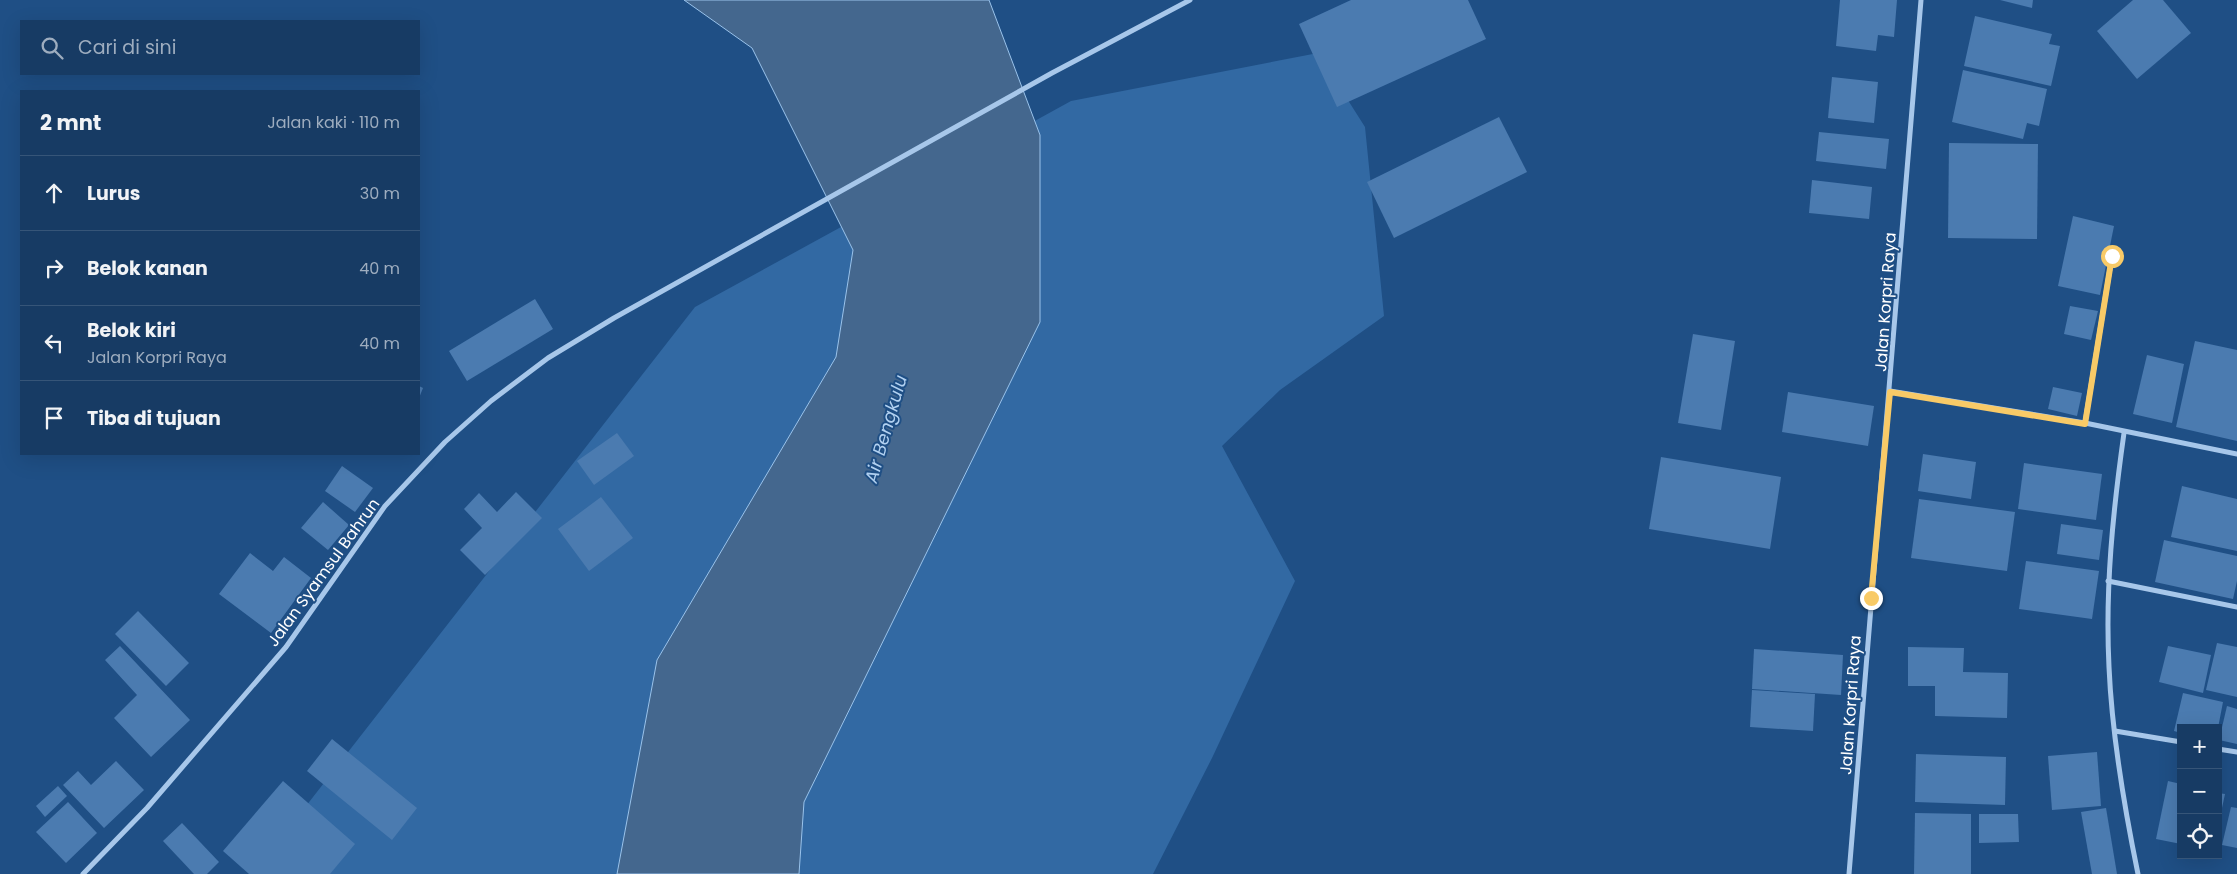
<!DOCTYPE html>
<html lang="id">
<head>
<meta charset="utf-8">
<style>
  body { margin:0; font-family:Poppins,sans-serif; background:#24466d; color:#f1f3f6 }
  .controls { position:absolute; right:15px; bottom:15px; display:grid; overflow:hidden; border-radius:0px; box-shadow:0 5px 20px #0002 }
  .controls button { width:45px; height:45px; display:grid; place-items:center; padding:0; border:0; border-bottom:1px solid #365578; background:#173b64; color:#f1f3f6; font:25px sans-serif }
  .stop { position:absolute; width:15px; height:15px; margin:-11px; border:4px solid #f8ca67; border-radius:50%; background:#fff }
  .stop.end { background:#f8ca67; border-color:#fff; box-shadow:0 1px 5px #0008 }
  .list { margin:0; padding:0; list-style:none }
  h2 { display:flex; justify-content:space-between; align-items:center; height:65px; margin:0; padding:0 20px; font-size:21px }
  h2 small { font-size:16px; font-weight:400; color:#9eadbf }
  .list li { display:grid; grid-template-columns:32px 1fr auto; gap:15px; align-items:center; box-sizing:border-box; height:75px; padding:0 20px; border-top:1px solid #365578 }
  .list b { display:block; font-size:19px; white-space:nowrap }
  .list p { margin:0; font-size:16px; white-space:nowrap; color:#9eadbf }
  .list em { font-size:16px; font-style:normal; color:#9eadbf }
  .icon { flex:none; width:28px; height:28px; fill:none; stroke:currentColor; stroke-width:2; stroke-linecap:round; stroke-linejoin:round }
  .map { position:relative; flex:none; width:2237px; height:874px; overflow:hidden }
  .search { position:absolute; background:#173b64; box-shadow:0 5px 20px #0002; left:20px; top:20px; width:400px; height:55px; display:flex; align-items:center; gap:12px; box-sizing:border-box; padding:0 18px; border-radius:0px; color:#9eadbf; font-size:19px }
  .panel { position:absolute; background:#173b64; box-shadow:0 5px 20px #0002; left:20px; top:90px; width:400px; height:365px; border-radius:0px }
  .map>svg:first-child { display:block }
  .green { fill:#3269a3 }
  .water { fill:#44678e; stroke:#9ac3eb }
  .building { fill:#4b7bb0 }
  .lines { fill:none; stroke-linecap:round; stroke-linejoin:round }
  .street { stroke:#a7c7ea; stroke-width:5 }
  .route { stroke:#f8ca67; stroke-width:6 }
  .labels { text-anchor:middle; stroke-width:4; stroke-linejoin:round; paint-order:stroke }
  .street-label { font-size:16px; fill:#fff; stroke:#1f4f85 }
  .water-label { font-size:18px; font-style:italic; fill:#b2d1f1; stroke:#1f4f85 }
</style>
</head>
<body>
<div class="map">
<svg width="2237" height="874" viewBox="0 0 2237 874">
  <rect width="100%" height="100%" fill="#1f4f85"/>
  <polygon class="green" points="1318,53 1365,127 1384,316 1280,390 1222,446 1295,581 1212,758 1153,874 253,874 695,307 1071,101"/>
  <polygon class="water" points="684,0 989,0 1040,135 1040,322 804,802 799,874 617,874 657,660 836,357 853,250 752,48"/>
  <g class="building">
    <polygon points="1351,0 1468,0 1486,39 1337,107 1299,24"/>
    <polygon points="1840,0 1897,0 1894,37 1878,35 1876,51 1836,46"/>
    <polygon points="2000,0 2033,0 2032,8"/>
    <polygon points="2133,0 2163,0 2191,33 2137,79 2097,31"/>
    <polygon points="1975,16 2052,34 2049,44 2060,46 2051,86 1964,66"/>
    <polygon points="1963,70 2047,89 2039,126 2027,123 2023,139 1952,122"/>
    <polygon points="1832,77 1878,82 1874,123 1828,118"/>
    <polygon points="1499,117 1527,172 1394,238 1367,182"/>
    <polygon points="1819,132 1889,139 1886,169 1816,161"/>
    <polygon points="1949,143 2038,144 2037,239 1948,238"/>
    <polygon points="1812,180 1872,187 1869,219 1809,213"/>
    <polygon points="2073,216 2114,226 2100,295 2058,286"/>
    <polygon points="535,299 553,329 467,381 449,351"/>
    <polygon points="2070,306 2098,311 2091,340 2064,334"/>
    <polygon points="1693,334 1735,341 1721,430 1678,423"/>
    <polygon points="2195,341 2237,350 2237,441 2176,427"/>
    <polygon points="2147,355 2184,364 2172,423 2133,414"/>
    <polygon points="419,386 423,388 419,398"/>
    <polygon points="2053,387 2082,393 2077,416 2048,409"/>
    <polygon points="1788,392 1874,406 1868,446 1782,432"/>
    <polygon points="617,433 634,456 594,485 577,461"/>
    <polygon points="1923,454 1976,462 1971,499 1918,491"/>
    <polygon points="1661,457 1781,477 1770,549 1649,529"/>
    <polygon points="2024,463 2102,474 2096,520 2018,509"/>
    <polygon points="342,466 373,488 355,512 325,491"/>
    <polygon points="2182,486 2237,499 2237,551 2171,537"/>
    <polygon points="516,492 542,518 485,575 460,550 482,528 464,509 479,493 497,512"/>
    <polygon points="601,497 633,538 589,571 558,529"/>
    <polygon points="1919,499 2015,512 2007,571 1911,558"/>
    <polygon points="323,502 349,525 328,550 301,528"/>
    <polygon points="2061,524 2103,530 2099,560 2057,554"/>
    <polygon points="2164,540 2237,556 2237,581 2233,599 2155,582"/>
    <polygon points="250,553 273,571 284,557 311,578 271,633 219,594"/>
    <polygon points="2026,561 2099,571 2092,619 2019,609"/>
    <polygon points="138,611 189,663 166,686 115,634"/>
    <polygon points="2217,643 2237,647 2237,697 2206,690"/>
    <polygon points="120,646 190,720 151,757 114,718 137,695 105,660"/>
    <polygon points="2168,646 2211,655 2203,693 2159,682"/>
    <polygon points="1908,647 1964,648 1963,672 2008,673 2007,718 1935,716 1935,686 1908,686"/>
    <polygon points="1754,649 1843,655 1841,695 1752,689"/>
    <polygon points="1752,690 1815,694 1813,731 1750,727"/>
    <polygon points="2183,693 2223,702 2218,728 2181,728 2181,733 2174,731"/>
    <polygon points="2227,706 2237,709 2237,744 2219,740"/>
    <polygon points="332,739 417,808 392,840 307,771"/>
    <polygon points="2097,752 2101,806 2052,810 2048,756"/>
    <polygon points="1916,754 2006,757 2005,805 1915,802"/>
    <polygon points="116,761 144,790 104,828 63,785 78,771 91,785"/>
    <polygon points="283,781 355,844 330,874 249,874 223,851"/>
    <polygon points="2168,781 2181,784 2181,844 2156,839"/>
    <polygon points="58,786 67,796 45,817 36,806"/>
    <polygon points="2218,793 2225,794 2219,822 2218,822"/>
    <polygon points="68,802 97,833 66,863 36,832"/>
    <polygon points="2231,807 2237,808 2237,848 2222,845"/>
    <polygon points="2106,808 2117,874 2092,874 2081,812"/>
    <polygon points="1915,813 1971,814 1971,874 1914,874"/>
    <polygon points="1979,814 2018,814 2019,842 1979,843"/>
    <polygon points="182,823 219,862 207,874 194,874 163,841"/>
  </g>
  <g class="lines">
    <g class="street">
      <polyline points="1890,391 2085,423 2237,454"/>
      <polyline points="2085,423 2112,256"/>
      <path d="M2124,433c-11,78 -19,155 -15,234 3,69 15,139 29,207"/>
      <polyline points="2108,581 2237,607"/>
      <polyline points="2115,731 2181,742"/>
      <polyline points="2218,749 2237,752"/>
      <polyline points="83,874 147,808 286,647 385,506 445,442 491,401 548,358 614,318 1052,73 1190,0"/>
      <polyline points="1849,874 1921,0"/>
    </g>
  </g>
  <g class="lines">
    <polyline class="route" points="1871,598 1890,392 2085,424 2112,256"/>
  </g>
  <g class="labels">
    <g class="street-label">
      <text transform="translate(1885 302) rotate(-86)" y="6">Jalan Korpri Raya</text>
      <text transform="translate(323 572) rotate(-54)" y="6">Jalan Syamsul Bahrun</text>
      <text transform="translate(1850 705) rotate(-86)" y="6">Jalan Korpri Raya</text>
    </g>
    <g class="water-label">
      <text transform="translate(886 429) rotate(-74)" y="6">Air Bengkulu</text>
    </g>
  </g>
</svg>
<div class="controls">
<button>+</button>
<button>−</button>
<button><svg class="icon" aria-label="locate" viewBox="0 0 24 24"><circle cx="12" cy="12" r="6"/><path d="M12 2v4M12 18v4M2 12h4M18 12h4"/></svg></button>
</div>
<div class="stop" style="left:2112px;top:256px"></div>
<div class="stop end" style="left:1871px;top:598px"></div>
<div class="search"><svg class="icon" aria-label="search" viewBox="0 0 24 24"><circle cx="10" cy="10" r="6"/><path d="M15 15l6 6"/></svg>Cari di sini</div>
<section class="panel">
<h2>2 mnt<small>Jalan kaki · 110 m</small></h2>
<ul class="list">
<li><svg class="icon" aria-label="ahead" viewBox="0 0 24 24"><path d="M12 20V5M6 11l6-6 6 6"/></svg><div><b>Lurus</b></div><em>30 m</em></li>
<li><svg class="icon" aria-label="right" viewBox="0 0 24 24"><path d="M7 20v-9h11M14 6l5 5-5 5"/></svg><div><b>Belok kanan</b></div><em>40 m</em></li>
<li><svg class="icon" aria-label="left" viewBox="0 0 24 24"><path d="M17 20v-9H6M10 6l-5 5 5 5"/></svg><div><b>Belok kiri</b><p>Jalan Korpri Raya</p></div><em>40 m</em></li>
<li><svg class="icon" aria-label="arrive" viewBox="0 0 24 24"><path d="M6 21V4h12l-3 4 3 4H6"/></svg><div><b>Tiba di tujuan</b></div></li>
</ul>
</section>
</div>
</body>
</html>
